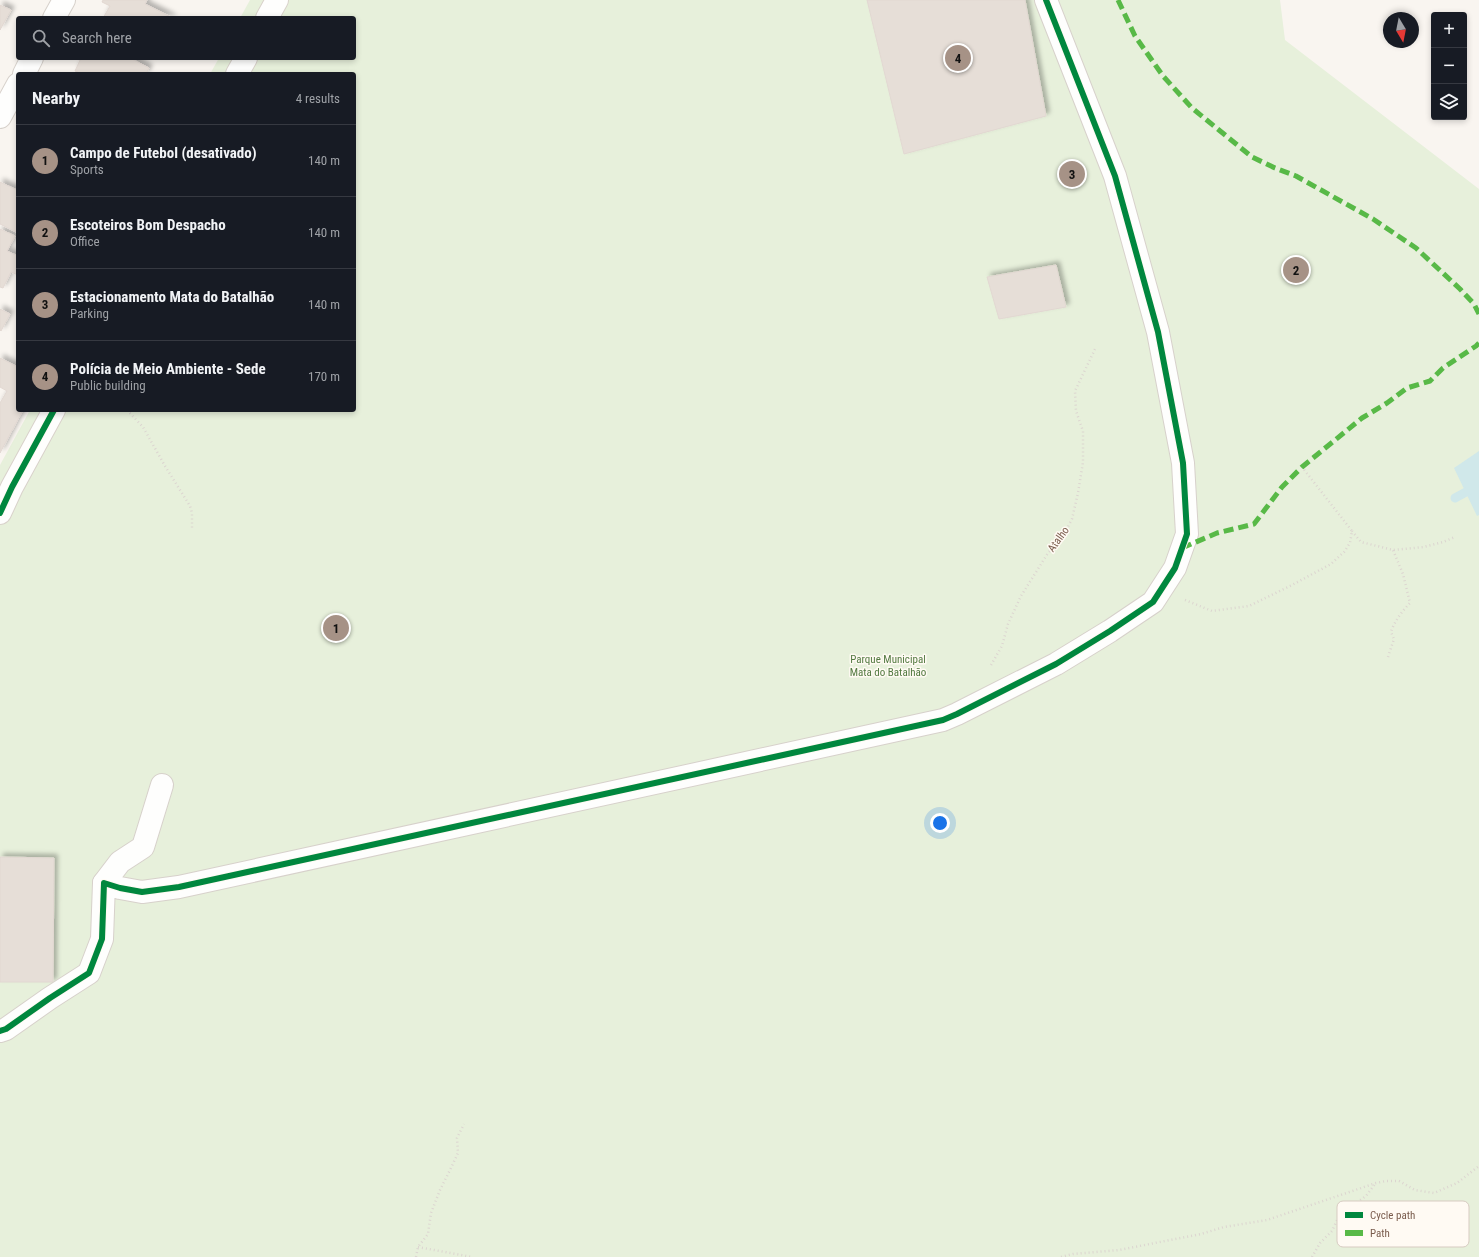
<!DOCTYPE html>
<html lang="en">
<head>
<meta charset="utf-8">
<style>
  body { margin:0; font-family:"Roboto Condensed",sans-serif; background:#20242c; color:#f1f3f6 }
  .controls { position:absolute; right:12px; top:12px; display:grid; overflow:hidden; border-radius:4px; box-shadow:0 2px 6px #0003 }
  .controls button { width:36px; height:36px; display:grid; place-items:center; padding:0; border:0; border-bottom:1px solid #363941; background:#171b24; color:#f1f3f6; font:20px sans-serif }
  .compass { position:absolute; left:1383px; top:12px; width:36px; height:36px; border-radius:50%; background:#171b24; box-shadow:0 2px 6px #0003; rotate:170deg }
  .you { position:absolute; left:940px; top:823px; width:14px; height:14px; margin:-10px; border:3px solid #fff; border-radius:50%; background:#1a73e8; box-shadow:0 0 0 6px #1a73e833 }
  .badge { display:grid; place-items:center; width:26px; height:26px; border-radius:50%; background:#a69286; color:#111; font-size:13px; font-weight:700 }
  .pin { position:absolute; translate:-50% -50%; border:2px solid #fff; box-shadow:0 1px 4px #0006 }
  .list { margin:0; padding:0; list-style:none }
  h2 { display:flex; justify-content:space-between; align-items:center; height:52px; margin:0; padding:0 16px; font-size:17px }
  h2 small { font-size:13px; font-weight:400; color:#9ea1a6 }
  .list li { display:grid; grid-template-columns:26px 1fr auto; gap:12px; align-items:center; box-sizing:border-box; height:72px; padding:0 16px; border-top:1px solid #363941 }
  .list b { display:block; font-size:15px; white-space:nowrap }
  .list p { margin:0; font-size:13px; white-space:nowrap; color:#9ea1a6 }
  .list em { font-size:13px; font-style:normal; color:#9ea1a6 }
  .icon { flex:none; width:22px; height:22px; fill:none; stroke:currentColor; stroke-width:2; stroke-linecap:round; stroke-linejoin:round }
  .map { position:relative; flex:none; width:1479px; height:1257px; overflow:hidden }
  .search { position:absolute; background:#171b24; box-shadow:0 2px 6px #0003; left:16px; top:16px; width:340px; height:44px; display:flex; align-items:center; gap:10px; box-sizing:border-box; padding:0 14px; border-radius:4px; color:#9ea1a6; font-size:15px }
  .panel { position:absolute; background:#171b24; box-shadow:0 2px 6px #0003; left:16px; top:72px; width:340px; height:340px; border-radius:4px }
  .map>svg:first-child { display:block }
  .green { fill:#e7f0db }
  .water { fill:#d0e8ea }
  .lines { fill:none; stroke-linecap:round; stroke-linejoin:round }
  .stream { stroke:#d0e8ea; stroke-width:9 }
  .building { fill:#e6ded7; stroke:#e2d8d2; filter:url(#shadow) }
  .street-casing { stroke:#d7d1cb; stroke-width:24 }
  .secondary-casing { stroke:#d9d2cb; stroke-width:24 }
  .path { stroke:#dcd5d0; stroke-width:2.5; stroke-dasharray:1 3; stroke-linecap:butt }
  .street { stroke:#fefefd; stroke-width:22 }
  .secondary { stroke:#fefefd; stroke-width:22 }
  .quiet { stroke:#58b947; stroke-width:5; stroke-dasharray:10 5; stroke-linecap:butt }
  .cycleway-casing { stroke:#fffaf3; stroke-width:8 }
  .cycleway { stroke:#00873e; stroke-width:6 }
  .labels { text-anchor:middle; stroke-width:3; stroke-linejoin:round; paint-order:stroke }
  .street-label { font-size:11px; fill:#7a5c4d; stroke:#fffaf3 }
  .park-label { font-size:11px; fill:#537a41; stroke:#fffaf3 }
  .key { fill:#fffaf3; stroke:#d7cbc1; stroke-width:1 }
  .key-label { font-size:11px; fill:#7a5c4d }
</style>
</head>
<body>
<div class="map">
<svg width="1479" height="1257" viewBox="0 0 1479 1257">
  <defs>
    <filter id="shadow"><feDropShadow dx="3.5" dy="-3.5" stdDeviation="2" flood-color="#0004"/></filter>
  </defs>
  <rect width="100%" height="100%" fill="#f9f5f0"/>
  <polygon class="green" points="250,0 1280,0 1285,40 1479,189 1479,1257 0,1257 0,465 30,410 354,410 354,74 210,74 219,58 354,58 354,18 240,18"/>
  <polygon class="water" points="1479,451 1479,515 1477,516 1454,468"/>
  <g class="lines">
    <polyline class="stream" points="1455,498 1479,485"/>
  </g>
  <g class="building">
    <polygon points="103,0 147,0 145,4 173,18 103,18 110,6 102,2"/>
    <polygon points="867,0 1025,0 1046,116 904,154"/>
    <polygon points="0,5 11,10 0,30"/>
    <polygon points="81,58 130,58 149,68 146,74 82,74 75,71"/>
    <polygon points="0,182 17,190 18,188 18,233 0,224"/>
    <polygon points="0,229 15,236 7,251 18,256 18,275 11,272 3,288 0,287"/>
    <polygon points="1056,265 1066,307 999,319 987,277"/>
    <polygon points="0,309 10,314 1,331 0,330"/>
    <polygon points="0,358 18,367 18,410 23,410 0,453 0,403 7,391 0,387"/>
    <polygon points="0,857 54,858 53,982 0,982"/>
  </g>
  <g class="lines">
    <g class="street-casing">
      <g id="street">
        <polyline points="54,18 64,0"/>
        <polyline points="24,74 32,58"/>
        <polyline points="0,117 18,84"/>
        <polyline points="104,883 120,862 143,847 162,785"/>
        <polyline points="0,1031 6,1029 50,998 89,973 102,939 104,883 120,888 142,892 179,887 943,720 957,714 1056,664 1110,631 1153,602 1175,568 1187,534 1183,463 1158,332 1115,176 1046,0"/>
      </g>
    </g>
    <g class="secondary-casing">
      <g id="secondary">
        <polyline points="267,18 277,0"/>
        <polyline points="237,74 246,58"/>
        <polyline points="0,513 12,487 54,410"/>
      </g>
    </g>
    <g class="path">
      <polyline points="127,410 143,427 165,466 190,506 192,513 192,529"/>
      <polyline points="1352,531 1361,542 1393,550 1424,547 1443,542 1455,537"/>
      <polyline points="1185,600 1212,611 1249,606 1292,585 1331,564 1344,552 1350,543 1352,531 1302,467"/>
      <path d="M1388,657l6,-18 -3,-7c3,-10 11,-21 19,-29l-7,-29 -10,-24"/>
      <polyline points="991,665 1002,646 1008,624 1021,596 1048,553 1063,536 1072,519 1078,493 1083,462 1083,431 1076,411 1075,391 1096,347"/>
      <polyline points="418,1247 472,1257"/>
      <polyline points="416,1257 418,1247 428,1234 431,1213 440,1190 450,1170 458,1153 457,1138 464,1124"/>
      <polyline points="1061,1257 1073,1254 1119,1250 1201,1234 1224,1227 1267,1220 1376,1183 1386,1181 1399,1181 1415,1190 1434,1193 1457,1183 1479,1166"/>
      <polyline points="1312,1257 1320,1243 1332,1231 1338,1218 1350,1207 1366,1196 1375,1184"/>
    </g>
    <use href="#street" class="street"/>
    <use href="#secondary" class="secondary"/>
    <g class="quiet">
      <polyline points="1118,0 1135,36 1163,76 1192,108 1252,157 1275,168 1296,176 1373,219 1416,248 1460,289 1474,304 1479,314"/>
      <polyline points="1182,548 1217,533 1254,524 1282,487 1302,467 1362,418 1387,403 1407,388 1430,381 1443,368 1476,346 1479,343"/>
    </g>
    <g class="cycleway-casing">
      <g id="cycleway">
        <polyline points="0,513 12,487 54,410"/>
        <polyline points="0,1031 6,1029 50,998 89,973 102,939 104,883 120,888 142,892 179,887 943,720 957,714 1056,664 1110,631 1153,602 1175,568 1187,534 1183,463 1158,332 1115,176 1046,0"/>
      </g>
    </g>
    <use href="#cycleway" class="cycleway"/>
  </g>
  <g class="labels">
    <g class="street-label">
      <text transform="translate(1058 539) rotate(-54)" y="4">Atalho</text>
    </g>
    <g class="park-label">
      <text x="888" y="663">Parque Municipal<tspan x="888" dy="13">Mata do Batalhão</tspan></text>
    </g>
  </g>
  <rect x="1337" y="1201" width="132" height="46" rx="6" class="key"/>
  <rect x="1345" y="1212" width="18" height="6" fill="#00873e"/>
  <rect x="1345" y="1230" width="18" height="6" fill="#58b947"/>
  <g class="key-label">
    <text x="1370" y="1219">Cycle path</text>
    <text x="1370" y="1237">Path</text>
  </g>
</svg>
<div class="controls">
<button>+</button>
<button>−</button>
<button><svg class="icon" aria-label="layers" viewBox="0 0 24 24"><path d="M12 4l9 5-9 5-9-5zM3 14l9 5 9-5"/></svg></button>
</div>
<svg class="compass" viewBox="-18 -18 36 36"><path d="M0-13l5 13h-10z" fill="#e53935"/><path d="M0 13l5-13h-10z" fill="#9ea1a6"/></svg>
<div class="you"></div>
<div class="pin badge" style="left:336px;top:628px">1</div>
<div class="pin badge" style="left:1296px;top:270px">2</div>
<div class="pin badge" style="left:1072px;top:174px">3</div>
<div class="pin badge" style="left:958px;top:58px">4</div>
<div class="search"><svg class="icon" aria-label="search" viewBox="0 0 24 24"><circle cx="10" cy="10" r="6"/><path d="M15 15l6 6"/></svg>Search here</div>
<section class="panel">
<h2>Nearby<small>4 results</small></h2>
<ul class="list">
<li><span class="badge">1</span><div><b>Campo de Futebol (desativado)</b><p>Sports</p></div><em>140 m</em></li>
<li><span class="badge">2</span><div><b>Escoteiros Bom Despacho</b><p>Office</p></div><em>140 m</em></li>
<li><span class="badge">3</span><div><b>Estacionamento Mata do Batalhão</b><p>Parking</p></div><em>140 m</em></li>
<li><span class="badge">4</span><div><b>Polícia de Meio Ambiente - Sede</b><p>Public building</p></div><em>170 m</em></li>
</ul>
</section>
</div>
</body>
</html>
